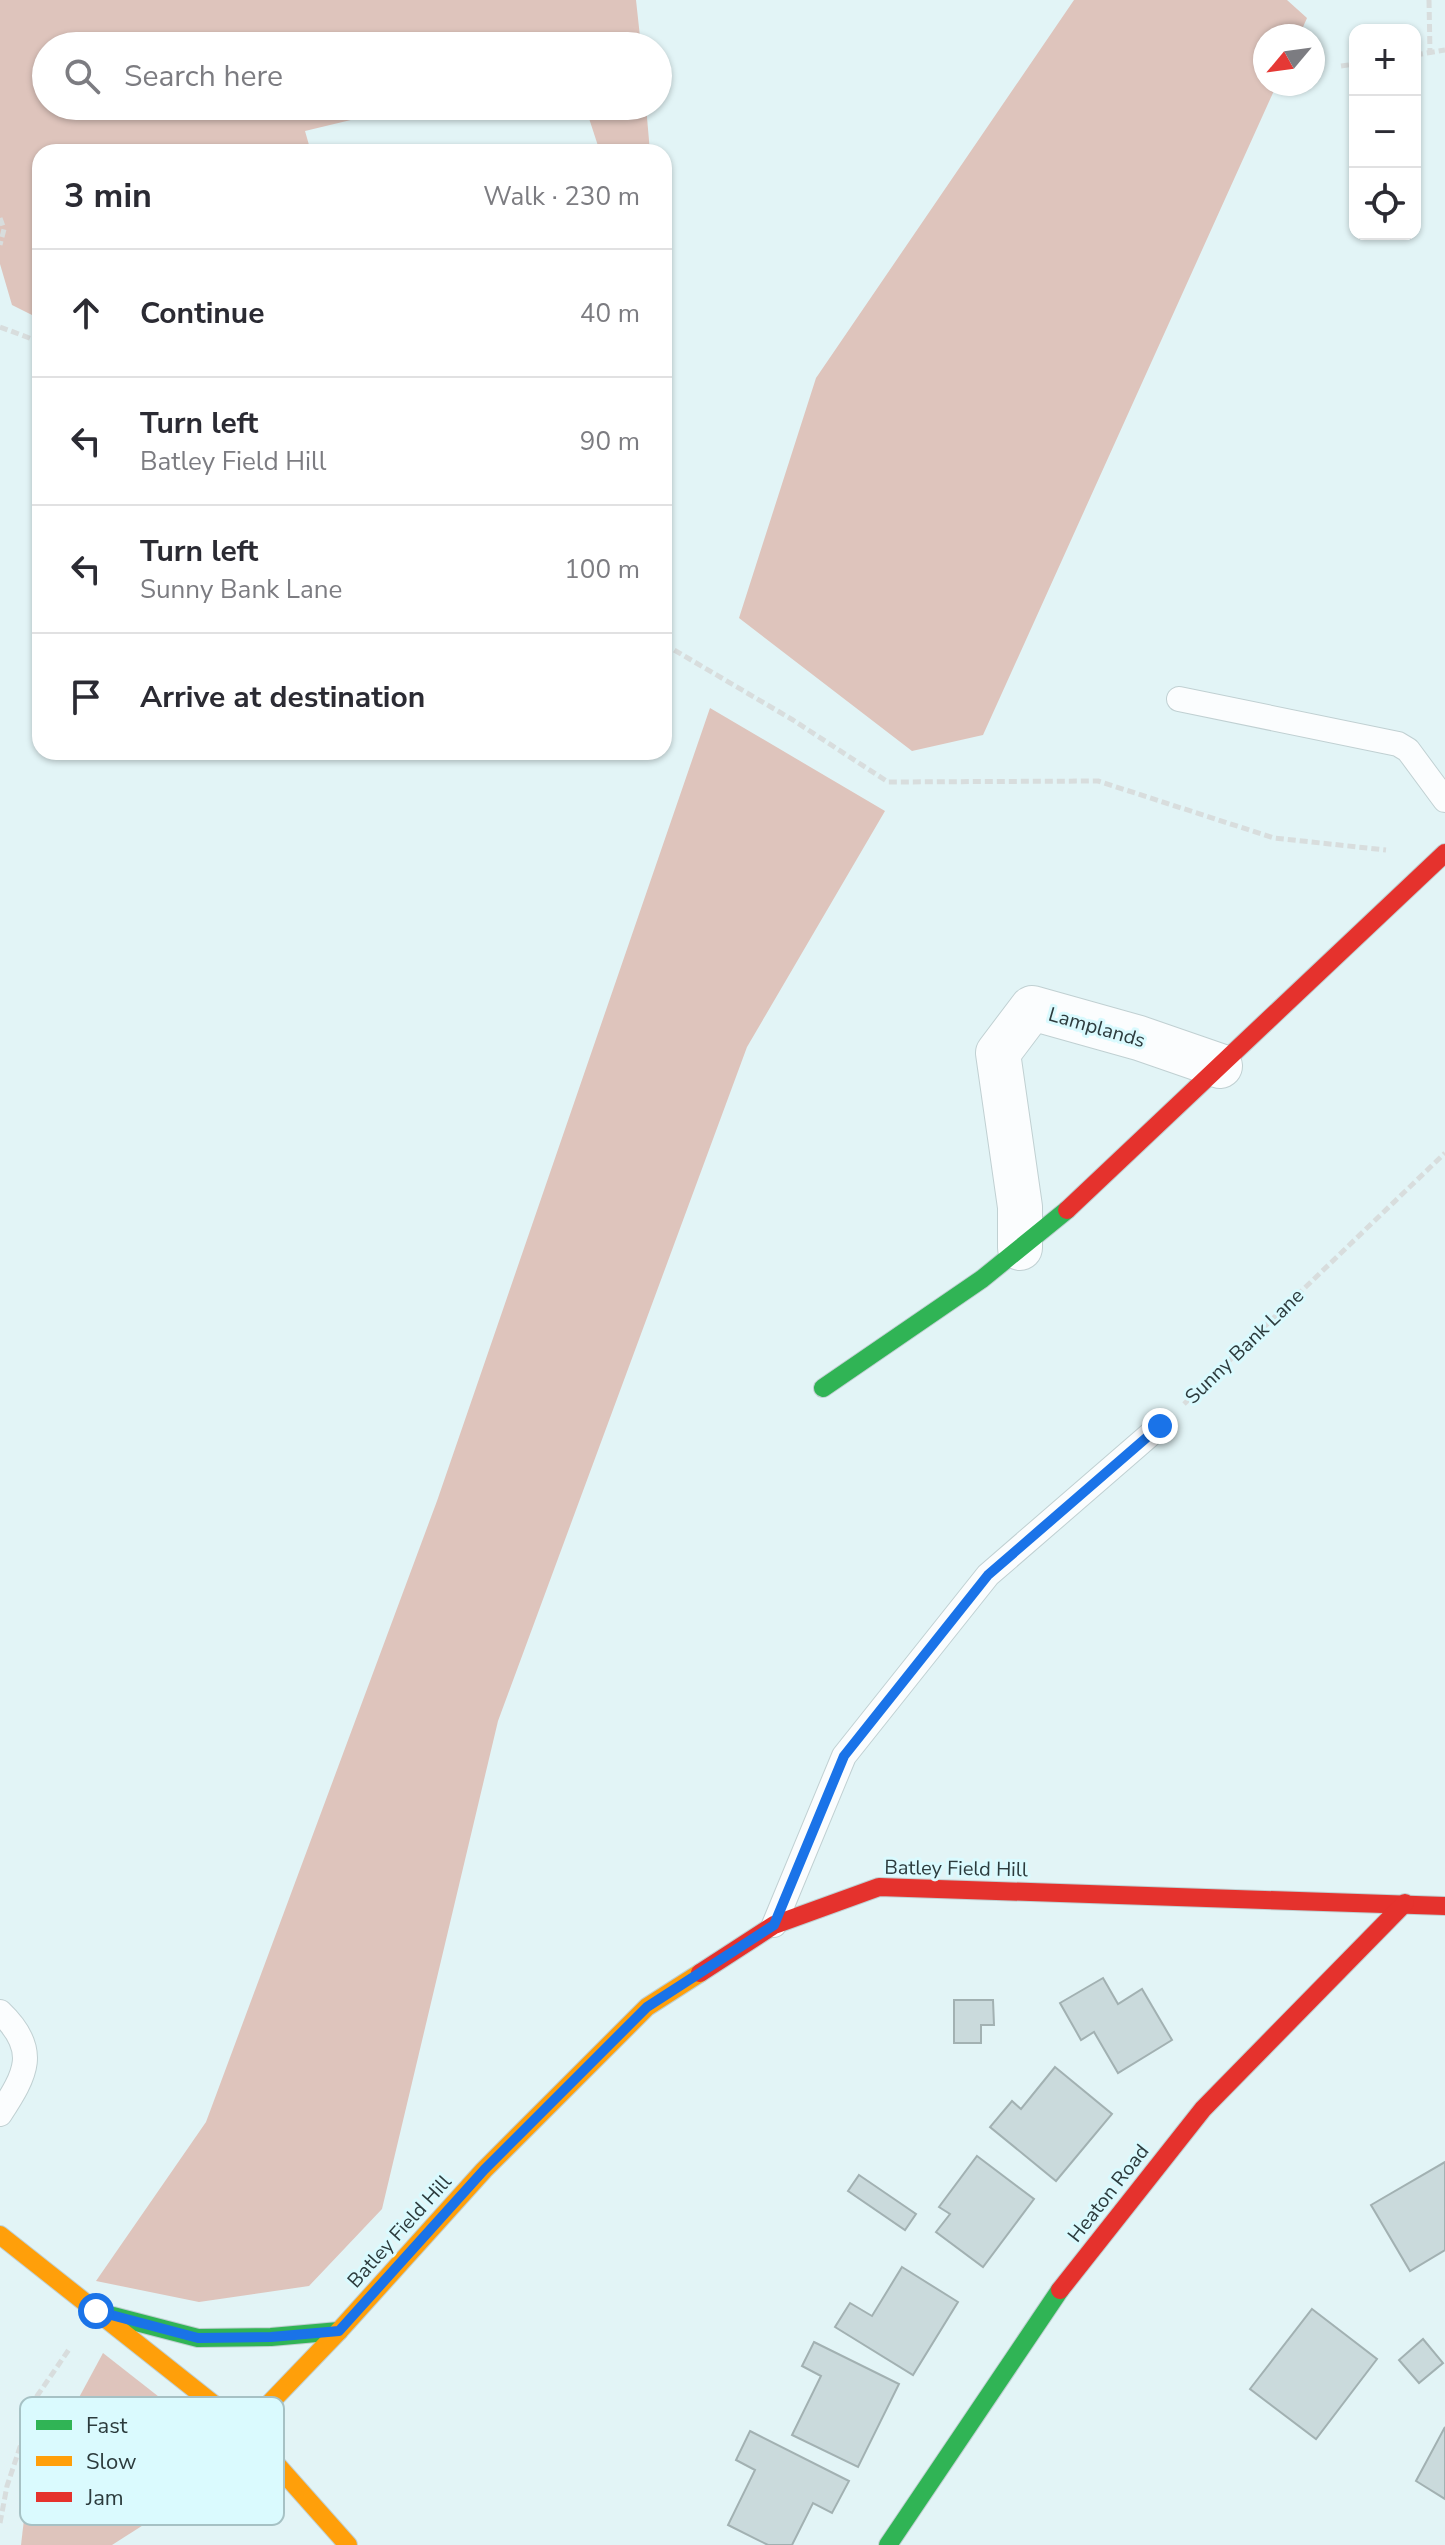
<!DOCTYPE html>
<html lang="en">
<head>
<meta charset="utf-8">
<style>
  body { margin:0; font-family:"Nunito Sans",sans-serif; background:#f2f2f3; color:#2b2b33 }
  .controls { position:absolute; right:24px; top:24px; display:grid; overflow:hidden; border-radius:16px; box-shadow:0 2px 6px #0004 }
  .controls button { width:72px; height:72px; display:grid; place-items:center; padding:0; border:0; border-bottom:2px solid #e1e1e2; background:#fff; color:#2b2b33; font:40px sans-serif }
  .compass { position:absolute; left:1253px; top:24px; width:72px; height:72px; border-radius:50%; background:#fff; box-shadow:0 2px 6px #0004; rotate:241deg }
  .stop { position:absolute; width:24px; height:24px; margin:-18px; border:6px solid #1a73e8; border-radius:50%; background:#fff }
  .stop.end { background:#1a73e8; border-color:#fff; box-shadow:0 2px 8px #0008 }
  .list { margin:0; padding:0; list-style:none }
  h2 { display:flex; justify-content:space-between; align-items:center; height:104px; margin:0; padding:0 32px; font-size:34px }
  h2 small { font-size:26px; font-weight:400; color:#7c7c81 }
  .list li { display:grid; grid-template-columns:52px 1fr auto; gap:24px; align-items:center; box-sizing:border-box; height:128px; padding:0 32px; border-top:2px solid #e1e1e2 }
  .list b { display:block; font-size:30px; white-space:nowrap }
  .list p { margin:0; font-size:26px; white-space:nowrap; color:#7c7c81 }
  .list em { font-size:26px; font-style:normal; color:#7c7c81 }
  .icon { flex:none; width:44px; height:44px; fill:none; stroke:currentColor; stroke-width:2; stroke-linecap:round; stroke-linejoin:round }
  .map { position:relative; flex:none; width:1445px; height:2545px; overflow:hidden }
  .search { position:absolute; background:#fff; box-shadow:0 2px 6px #0004; left:32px; top:32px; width:640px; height:88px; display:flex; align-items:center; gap:20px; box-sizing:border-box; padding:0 28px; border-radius:44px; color:#7c7c81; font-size:30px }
  .panel { position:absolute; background:#fff; box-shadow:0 2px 6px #0004; left:32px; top:144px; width:640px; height:616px; border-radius:24px }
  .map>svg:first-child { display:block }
  .forest { fill:#dec4bc }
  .building { fill:#cadadc; stroke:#a2b1b2; stroke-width:2 }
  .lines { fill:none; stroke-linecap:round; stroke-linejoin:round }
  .lane-casing { stroke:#c0d0d2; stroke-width:26 }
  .street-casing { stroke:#c0d0d2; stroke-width:46 }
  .fast-casing { stroke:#c0d0d2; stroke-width:20 }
  .slow-casing { stroke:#c0d0d2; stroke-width:20 }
  .jam-casing { stroke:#c0d0d2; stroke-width:20 }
  .path { stroke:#d8dddd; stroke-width:5; stroke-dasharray:8 4; stroke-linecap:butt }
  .lane { stroke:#fbfdfe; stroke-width:24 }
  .street { stroke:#fbfdfe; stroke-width:44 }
  .fast { stroke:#30b455; stroke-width:18 }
  .slow { stroke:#ff9f0a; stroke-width:18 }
  .jam { stroke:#e5322d; stroke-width:18 }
  .route { stroke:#1a73e8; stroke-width:10 }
  .labels { text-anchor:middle; stroke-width:6; stroke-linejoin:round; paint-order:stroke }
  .street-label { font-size:20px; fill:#2c3b3d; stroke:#dafafe }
  .key { fill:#dafafe; stroke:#a6c1c4; stroke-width:2 }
  .key-label { font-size:22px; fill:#2c3b3d }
</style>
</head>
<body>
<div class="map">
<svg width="1445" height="2545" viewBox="0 0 1445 2545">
  <rect width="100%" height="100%" fill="#e2f4f6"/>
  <g class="forest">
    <polygon points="0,0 636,0 641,46 46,46 46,106 409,106 305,131 311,152 40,152 40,319 12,305 0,264"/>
    <polygon points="1074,0 1287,0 1307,18 1299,36 1265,36 1265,84 1277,84 983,735 912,751 739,618 816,378"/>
    <polygon points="585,106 646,106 650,152 600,152"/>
    <polygon points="710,708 885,811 747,1047 498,1721 382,2209 309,2286 199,2302 96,2281 206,2122 437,1501"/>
    <polygon points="103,2353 242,2462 112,2545 21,2545 27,2494"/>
  </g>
  <g class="building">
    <polygon points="1103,1978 1118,2004 1142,1989 1172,2040 1118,2073 1094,2032 1081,2040 1060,2003"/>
    <polygon points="954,2000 993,2000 994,2025 981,2025 981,2043 954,2043"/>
    <polygon points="1055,2067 1112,2114 1056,2181 990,2127 1012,2101 1021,2109"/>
    <polygon points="977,2156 1034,2199 983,2267 936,2232 950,2214 939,2207"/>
    <polygon points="1445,2162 1445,2250 1410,2271 1371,2205"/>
    <polygon points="859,2175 916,2214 905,2230 848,2191"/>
    <polygon points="902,2267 958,2302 913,2375 835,2327 850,2303 872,2316"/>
    <polygon points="1312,2309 1377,2359 1316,2439 1250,2389"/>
    <polygon points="1423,2339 1443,2363 1419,2383 1399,2360"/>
    <polygon points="814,2342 899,2384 858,2467 792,2435 821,2376 802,2366"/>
    <polygon points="1445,2427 1445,2499 1416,2481"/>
    <polygon points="750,2431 849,2481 832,2513 813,2503 792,2545 768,2545 728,2525 755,2470 736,2460"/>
  </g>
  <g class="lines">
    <g class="lane-casing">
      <g id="lane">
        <polyline points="1179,699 1398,744 1408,750 1445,800"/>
        <polyline points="774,1925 844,1756 988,1575 1160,1426"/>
        <path d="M0,2012c40,38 26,62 0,102"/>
      </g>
    </g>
    <g class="street-casing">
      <polyline id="street" points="1020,1248 1020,1207 998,1053 1032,1008 1139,1038 1220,1066"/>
    </g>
    <g class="fast-casing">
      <g id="fast">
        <polyline points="823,1388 982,1279 1067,1210"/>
        <polyline points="113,2316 198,2338 271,2337 339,2331"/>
        <polyline points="888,2545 1060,2290"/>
      </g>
    </g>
    <g class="slow-casing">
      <g id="slow">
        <polyline points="0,2235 245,2429 348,2545"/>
        <polyline points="245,2429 339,2331 484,2170 647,2007 700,1973"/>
      </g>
    </g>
    <g class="jam-casing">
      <g id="jam">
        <polyline points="1067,1210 1445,853"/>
        <polyline points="700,1973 774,1925 879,1887 1445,1906"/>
        <polyline points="1060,2290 1203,2109 1405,1903"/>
      </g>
    </g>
    <g class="path">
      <polyline points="1429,0 1430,53"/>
      <polyline points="1415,55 1445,50"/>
      <polyline points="1341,66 1355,64"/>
      <polyline points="0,218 4,229 0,245"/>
      <polyline points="0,327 40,342"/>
      <polyline points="664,644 793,720 888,782 1098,781 1274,838 1386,850"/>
      <polyline points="1184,1404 1445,1153"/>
      <polyline points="0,2523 7,2486 37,2396 70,2348"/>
    </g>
    <use href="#lane" class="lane"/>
    <use href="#street" class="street"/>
    <use href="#fast" class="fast"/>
    <use href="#slow" class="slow"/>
    <use href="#jam" class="jam"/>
  </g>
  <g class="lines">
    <polyline class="route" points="96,2311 198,2338 271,2337 339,2331 484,2170 647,2007 774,1925 844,1756 988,1575 1160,1426"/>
  </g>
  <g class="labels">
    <g class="street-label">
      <text transform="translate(1097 1027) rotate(16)" y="7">Lamplands</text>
      <text transform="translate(1244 1346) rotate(-44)" y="7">Sunny Bank Lane</text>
      <text transform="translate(956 1868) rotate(1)" y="7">Batley Field Hill</text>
      <text transform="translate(1108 2193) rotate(-52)" y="7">Heaton Road</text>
      <text transform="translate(399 2231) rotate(-48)" y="7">Batley Field Hill</text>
    </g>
  </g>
  <rect x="20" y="2397" width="264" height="128" rx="12" class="key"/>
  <rect x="36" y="2420" width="36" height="10" fill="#30b455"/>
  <rect x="36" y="2456" width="36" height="10" fill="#ff9f0a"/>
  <rect x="36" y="2492" width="36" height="10" fill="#e5322d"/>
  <g class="key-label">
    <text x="86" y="2433">Fast</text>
    <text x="86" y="2469">Slow</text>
    <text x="86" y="2505">Jam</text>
  </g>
</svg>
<div class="controls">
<button>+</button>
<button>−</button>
<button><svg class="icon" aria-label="locate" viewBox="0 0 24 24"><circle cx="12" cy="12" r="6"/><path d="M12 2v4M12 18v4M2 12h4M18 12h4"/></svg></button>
</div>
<svg class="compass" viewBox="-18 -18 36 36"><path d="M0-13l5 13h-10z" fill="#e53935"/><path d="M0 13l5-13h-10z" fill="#7c7c81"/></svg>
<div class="stop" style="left:96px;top:2311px"></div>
<div class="stop end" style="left:1160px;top:1426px"></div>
<div class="search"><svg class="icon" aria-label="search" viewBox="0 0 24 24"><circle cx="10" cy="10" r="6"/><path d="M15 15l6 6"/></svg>Search here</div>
<section class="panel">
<h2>3 min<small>Walk · 230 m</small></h2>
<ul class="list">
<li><svg class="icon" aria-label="ahead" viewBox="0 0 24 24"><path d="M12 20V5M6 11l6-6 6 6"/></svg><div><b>Continue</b></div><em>40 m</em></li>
<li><svg class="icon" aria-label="left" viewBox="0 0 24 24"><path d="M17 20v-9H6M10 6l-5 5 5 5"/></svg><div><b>Turn left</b><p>Batley Field Hill</p></div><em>90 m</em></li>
<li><svg class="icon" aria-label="left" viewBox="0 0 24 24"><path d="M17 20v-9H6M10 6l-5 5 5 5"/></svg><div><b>Turn left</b><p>Sunny Bank Lane</p></div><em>100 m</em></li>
<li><svg class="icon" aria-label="arrive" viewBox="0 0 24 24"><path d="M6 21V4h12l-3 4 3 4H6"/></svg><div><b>Arrive at destination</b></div></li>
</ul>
</section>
</div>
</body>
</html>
